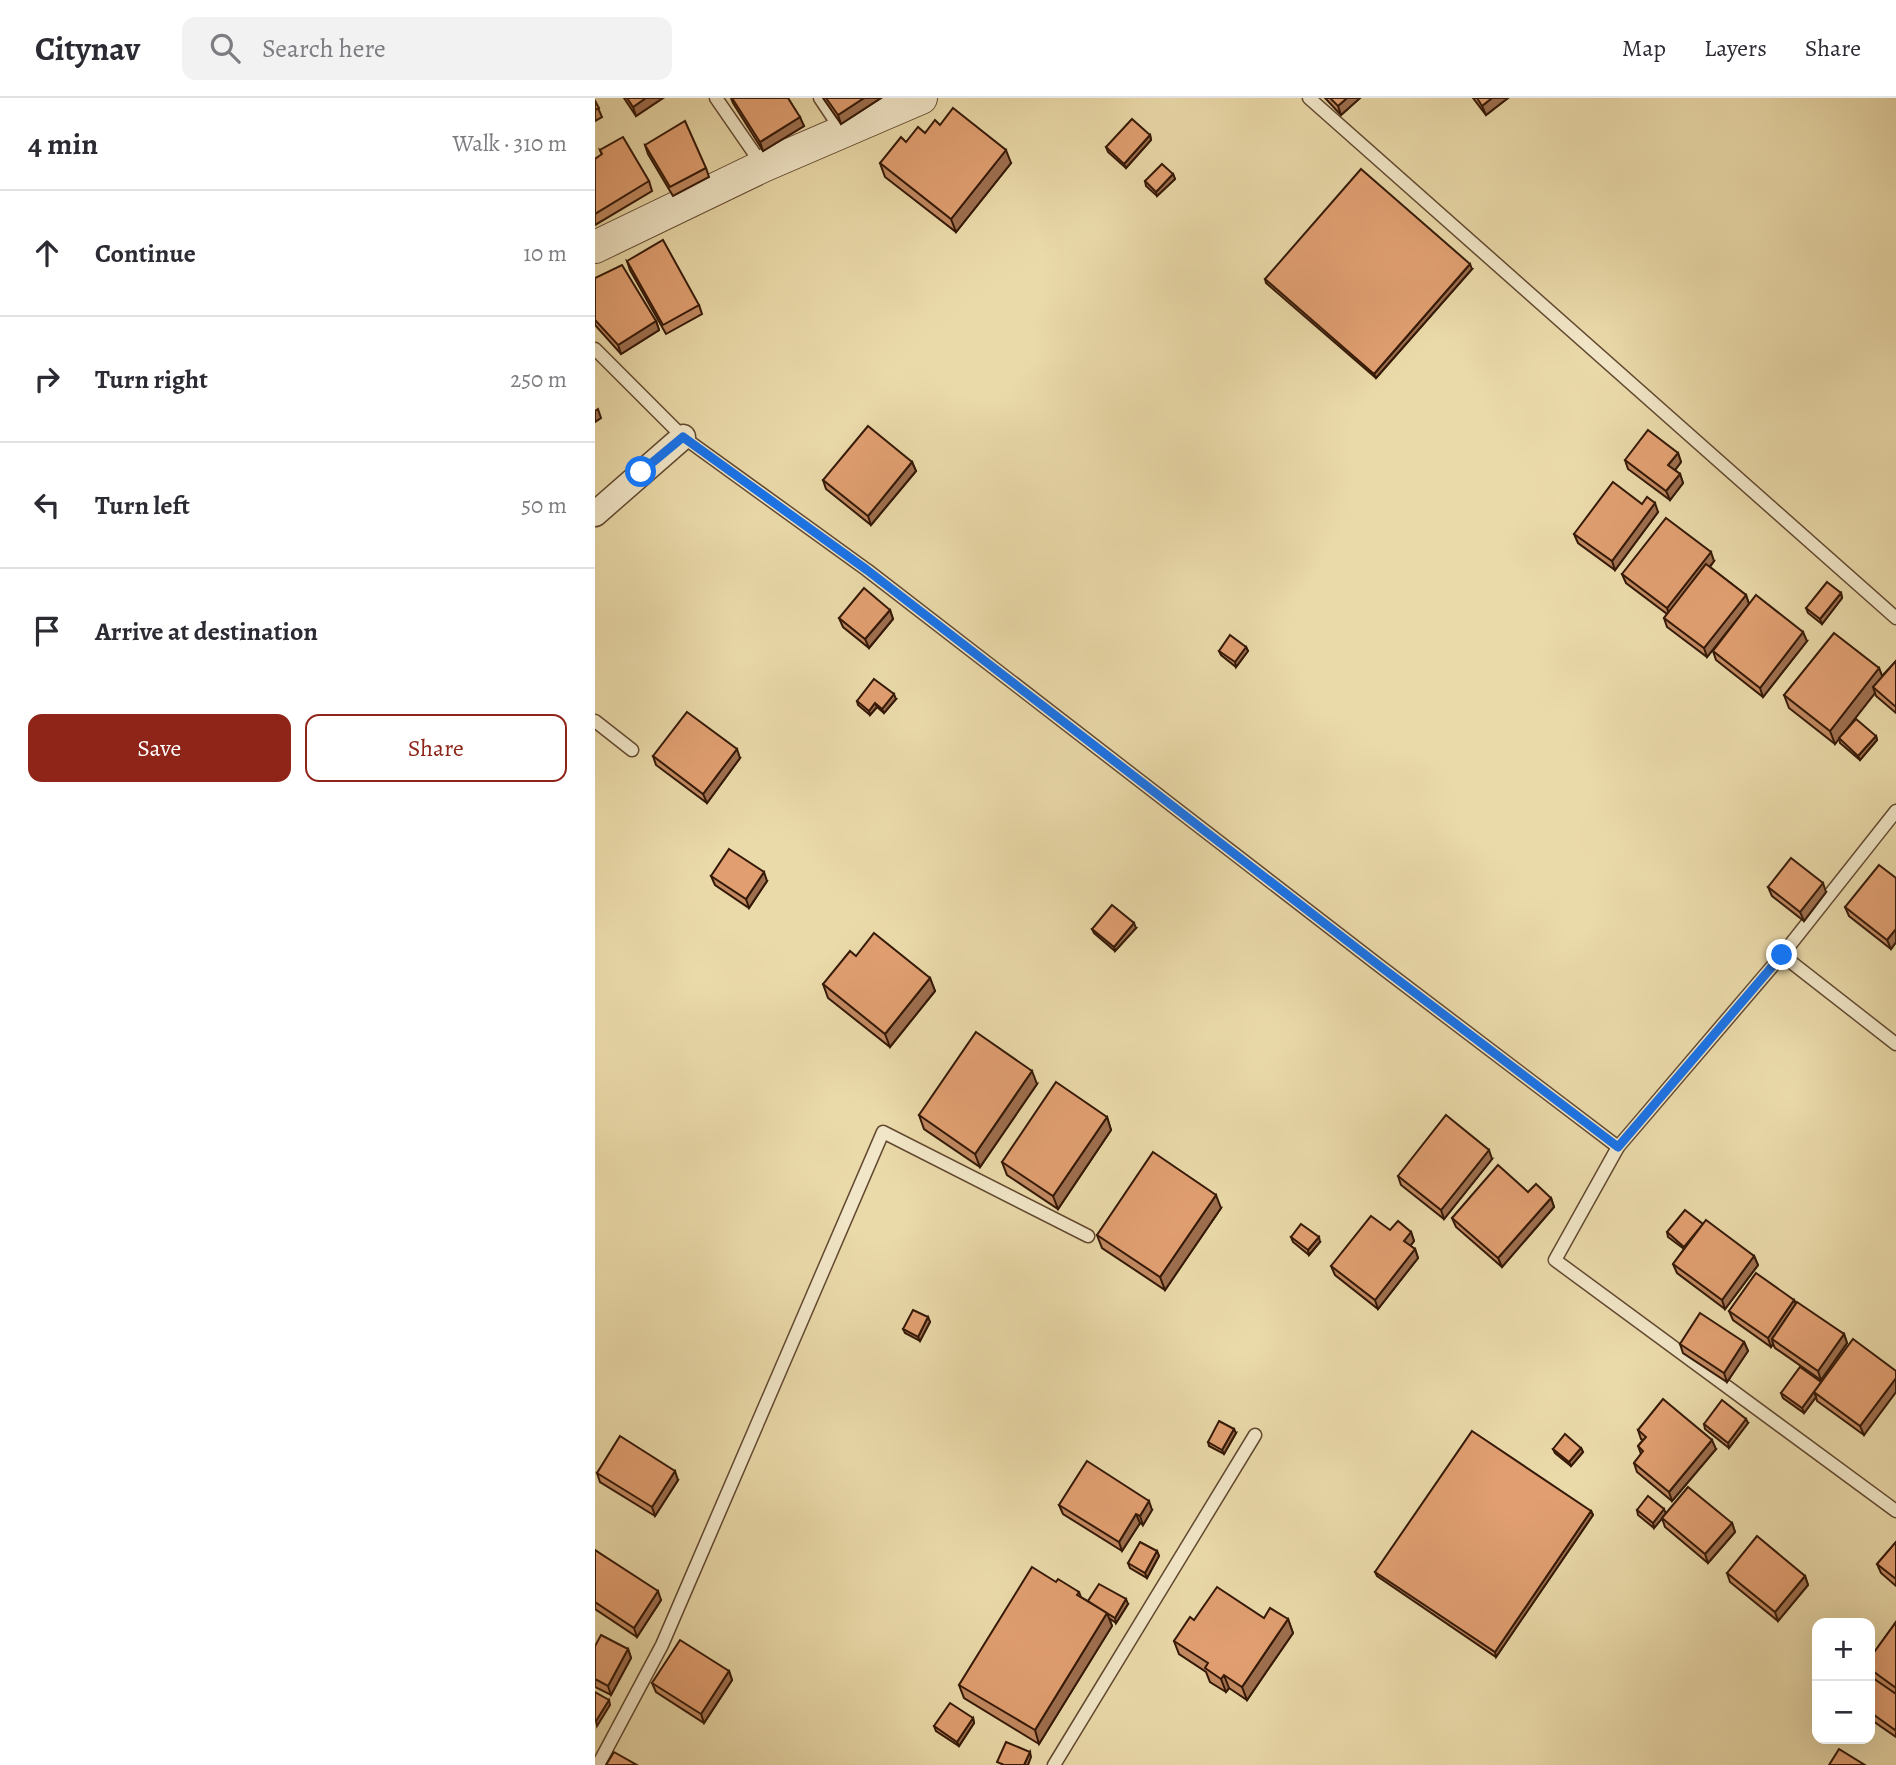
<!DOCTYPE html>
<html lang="en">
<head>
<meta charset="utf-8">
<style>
  body { margin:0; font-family:Alegreya,serif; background:#f2f2f3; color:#2b2b33 }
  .controls { position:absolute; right:21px; bottom:21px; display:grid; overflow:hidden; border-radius:14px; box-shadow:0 7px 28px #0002 }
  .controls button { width:63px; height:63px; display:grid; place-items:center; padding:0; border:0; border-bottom:2px solid #e1e1e2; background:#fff; color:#2b2b33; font:35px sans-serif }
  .stop { position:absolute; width:21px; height:21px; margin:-16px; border:5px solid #1a73e8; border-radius:50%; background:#fff }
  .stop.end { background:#1a73e8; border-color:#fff; box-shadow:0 2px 7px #0008 }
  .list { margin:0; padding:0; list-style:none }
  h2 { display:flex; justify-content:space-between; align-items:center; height:91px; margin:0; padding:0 28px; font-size:30px }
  h2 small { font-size:23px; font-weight:400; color:#7c7c81 }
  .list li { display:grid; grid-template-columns:46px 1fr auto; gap:21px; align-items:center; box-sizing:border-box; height:126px; padding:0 28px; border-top:2px solid #e1e1e2 }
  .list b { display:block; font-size:26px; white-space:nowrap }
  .list em { font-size:23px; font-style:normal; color:#7c7c81 }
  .actions { display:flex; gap:14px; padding:21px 28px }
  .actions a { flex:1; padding:16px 0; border:2px solid #8f2418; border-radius:14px; text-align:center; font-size:24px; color:#8f2418 }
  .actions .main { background:#8f2418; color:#fff }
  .icon { flex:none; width:38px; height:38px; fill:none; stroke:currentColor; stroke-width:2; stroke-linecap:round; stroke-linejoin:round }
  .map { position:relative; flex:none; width:1301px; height:1667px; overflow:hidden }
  header { display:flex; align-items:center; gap:42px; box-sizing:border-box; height:98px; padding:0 35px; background:#fff; border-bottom:2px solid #e1e1e2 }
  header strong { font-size:33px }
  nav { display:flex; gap:38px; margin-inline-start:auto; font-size:24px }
  .search { width:490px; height:63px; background:#f2f2f3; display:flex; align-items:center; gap:18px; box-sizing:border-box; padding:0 24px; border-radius:14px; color:#7c7c81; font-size:26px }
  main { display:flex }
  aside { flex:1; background:#fff }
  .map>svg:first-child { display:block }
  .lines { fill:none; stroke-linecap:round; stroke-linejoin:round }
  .service-casing { stroke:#624930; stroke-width:15 }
  .minor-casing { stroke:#624930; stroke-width:27 }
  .tertiary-casing { stroke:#624930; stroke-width:34 }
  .service { stroke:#f1e6c7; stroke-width:12 }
  .minor { stroke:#f1e6c7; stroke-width:24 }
  .tertiary { stroke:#f1e6c7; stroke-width:32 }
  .wall { fill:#c28961; stroke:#351907; stroke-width:2 }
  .shaded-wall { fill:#9e6f4f; stroke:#351907; stroke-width:2 }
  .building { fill:#e19f71; stroke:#351907; stroke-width:2 }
  .route { stroke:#1a73e8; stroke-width:9 }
</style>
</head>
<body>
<header>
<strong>Citynav</strong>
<div class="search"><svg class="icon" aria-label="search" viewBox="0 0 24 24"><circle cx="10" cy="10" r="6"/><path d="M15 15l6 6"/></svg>Search here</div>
<nav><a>Map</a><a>Layers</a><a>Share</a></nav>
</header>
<main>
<aside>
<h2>4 min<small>Walk · 310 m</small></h2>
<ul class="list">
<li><svg class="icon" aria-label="ahead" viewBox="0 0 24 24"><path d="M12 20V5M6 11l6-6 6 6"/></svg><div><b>Continue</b></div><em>10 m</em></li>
<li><svg class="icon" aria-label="right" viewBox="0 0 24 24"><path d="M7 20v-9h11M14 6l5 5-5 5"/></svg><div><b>Turn right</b></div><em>250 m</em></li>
<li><svg class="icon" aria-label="left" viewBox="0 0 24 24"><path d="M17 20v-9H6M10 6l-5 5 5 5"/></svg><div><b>Turn left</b></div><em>50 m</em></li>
<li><svg class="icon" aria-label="arrive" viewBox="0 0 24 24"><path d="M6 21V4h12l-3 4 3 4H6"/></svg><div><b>Arrive at destination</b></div></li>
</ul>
<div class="actions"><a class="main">Save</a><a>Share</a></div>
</aside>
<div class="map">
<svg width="1301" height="1667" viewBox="0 0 1301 1667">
  <rect width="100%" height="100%" fill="#ead9a9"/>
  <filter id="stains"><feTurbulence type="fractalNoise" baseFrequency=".00286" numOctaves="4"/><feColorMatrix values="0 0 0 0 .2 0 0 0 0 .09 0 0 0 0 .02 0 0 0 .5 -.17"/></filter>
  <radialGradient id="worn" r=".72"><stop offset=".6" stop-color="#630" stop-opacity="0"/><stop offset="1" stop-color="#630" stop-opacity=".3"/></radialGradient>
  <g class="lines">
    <g class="service-casing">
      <g id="service">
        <polyline points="121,0 168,68"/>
        <polyline points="225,0 247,33"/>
        <polyline points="714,0 1301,520"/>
        <polyline points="0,251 88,339 272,472 786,869 1023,1049"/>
        <polyline points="0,623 37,652"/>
        <polyline points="1301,713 1187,857 1023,1049 960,1162 1301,1413"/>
        <polyline points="1187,857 1301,946"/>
        <polyline points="3,1667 67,1547 288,1034 493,1138"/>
        <polyline points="459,1667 660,1337"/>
      </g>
    </g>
    <g class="minor-casing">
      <polyline id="minor" points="0,416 88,339"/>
    </g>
    <g class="tertiary-casing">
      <polyline id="tertiary" points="0,149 168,68 326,0"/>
    </g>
    <use href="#service" class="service"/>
    <use href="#minor" class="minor"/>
    <use href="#tertiary" class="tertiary"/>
  </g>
  <g class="wall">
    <polygon points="29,0 68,0 41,18"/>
    <polygon points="136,0 193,0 209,28 168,53 138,5"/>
    <polygon points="228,0 286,0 246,26"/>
    <polygon points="730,0 765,0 746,17"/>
    <polygon points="878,0 913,0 891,17"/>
    <polygon points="0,3 7,19 0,23"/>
    <polygon points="345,27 416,65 361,134 290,79 285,65 311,44"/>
    <polygon points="555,37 556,42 531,70 513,54 511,49"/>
    <polygon points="50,47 111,70 114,79 78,98 53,56"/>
    <polygon points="5,52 54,83 57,93 0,127 0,61 7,57"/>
    <polygon points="578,76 580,81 562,98 551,88 550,83"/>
    <polygon points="32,163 104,207 107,216 71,236 35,172"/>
    <polygon points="877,171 781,280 671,185 670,181"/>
    <polygon points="0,180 61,223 64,232 26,256 0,227"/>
    <polygon points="1083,355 1086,364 1080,372 1085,376 1088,385 1075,402 1033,371 1030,362"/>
    <polygon points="317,364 321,373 276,427 231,391 228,382"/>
    <polygon points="1047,406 1063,414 1020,472 983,445 979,436"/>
    <polygon points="1119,463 1115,469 1151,497 1154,506 1112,559 1072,529 1069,520 1072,516 1031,485 1027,476"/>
    <polygon points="1246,495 1247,500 1227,526 1213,515 1211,510"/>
    <polygon points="295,512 298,521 274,550 248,529 244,520"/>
    <polygon points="1212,543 1168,599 1121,562 1118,553"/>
    <polygon points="651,549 653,553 641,569 626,557 624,553"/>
    <polygon points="1301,563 1301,615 1281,598 1280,595 1246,638 1281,638 1282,642 1265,662 1245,645 1244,640 1240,646 1194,610 1189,597 1284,570 1287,578"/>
    <polygon points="301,601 289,615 282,609 275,617 263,607 262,603"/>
    <polygon points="58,658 145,660 112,705 61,667"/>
    <polygon points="116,778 172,783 154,810 120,787"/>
    <polygon points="1301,780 1301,844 1296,851 1254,818 1250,809"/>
    <polygon points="1173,789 1231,794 1209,823 1177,798"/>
    <polygon points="541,830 520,853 499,835 497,831"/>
    <polygon points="261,858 335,880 340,893 295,949 233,900 228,886"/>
    <polygon points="442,986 385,1069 329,1031 324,1017"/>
    <polygon points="512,1019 516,1032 463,1111 412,1077 407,1064"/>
    <polygon points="897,1061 849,1121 806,1087 803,1078"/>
    <polygon points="933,1094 956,1100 959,1109 907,1169 861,1129 857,1120"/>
    <polygon points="626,1110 570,1192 507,1150 502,1137"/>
    <polygon points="1108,1126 1159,1158 1163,1167 1130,1211 1082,1175 1078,1166 1089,1151 1073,1139 1072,1134"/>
    <polygon points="795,1132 816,1134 819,1143 815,1148 820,1151 823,1160 783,1211 740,1177 736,1168"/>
    <polygon points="696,1139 725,1144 714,1157 698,1144"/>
    <polygon points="1199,1202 1201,1206 1249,1236 1252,1245 1226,1282 1180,1250 1178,1246 1176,1249 1138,1222 1134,1213"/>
    <polygon points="333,1219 335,1224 325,1243 310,1235 308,1231"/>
    <polygon points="1149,1244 1153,1253 1132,1284 1088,1255 1085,1246"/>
    <polygon points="1301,1273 1269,1337 1222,1303 1221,1299 1209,1315 1188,1300 1186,1295 1226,1284"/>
    <polygon points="1153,1325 1134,1350 1110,1331 1109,1326"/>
    <polygon points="1043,1332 1121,1351 1077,1403 1042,1374 1039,1365 1046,1356 1043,1348 1048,1342 1046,1341"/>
    <polygon points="641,1335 629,1356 614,1348 613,1344"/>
    <polygon points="986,1350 988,1354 976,1368 960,1355 958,1351"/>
    <polygon points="2,1375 83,1382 60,1418 5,1384"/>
    <polygon points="464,1407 557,1412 548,1427 545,1425 527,1453 468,1416"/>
    <polygon points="1042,1412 1071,1415 1137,1425 1140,1434 1113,1465 1070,1429 1067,1420 1059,1430 1043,1417"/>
    <polygon points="996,1413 998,1417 901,1559 782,1478 780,1474"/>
    <polygon points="1301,1444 1301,1488 1286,1475 1282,1466"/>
    <polygon points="0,1452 66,1502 42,1539 0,1511"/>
    <polygon points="562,1453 564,1458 552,1480 535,1470 533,1465"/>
    <polygon points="1132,1475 1210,1478 1213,1487 1183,1523 1135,1484"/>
    <polygon points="461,1484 484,1494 486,1499 493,1503 533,1506 521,1525 514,1520 517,1528 444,1646 369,1600 364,1587"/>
    <polygon points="669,1520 693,1521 698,1535 652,1602 634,1590 631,1594 615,1584 611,1574 584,1556 579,1543 599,1522"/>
    <polygon points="1301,1524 1301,1639 1275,1621 1275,1560"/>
    <polygon points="0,1548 33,1551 36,1560 16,1597 0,1589"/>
    <polygon points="134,1573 137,1582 109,1625 61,1594 57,1585"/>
    <polygon points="378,1620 379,1625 364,1648 341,1633 339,1628"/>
  </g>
  <g class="shaded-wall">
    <polygon points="51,0 68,0 41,18 38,9"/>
    <polygon points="269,0 286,0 246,26 243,17"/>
    <polygon points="752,0 765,0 746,17 743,8"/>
    <polygon points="897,0 913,0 891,17 887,8"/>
    <polygon points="205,19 209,28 168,53 165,44"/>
    <polygon points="555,37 556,42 531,70 529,66"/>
    <polygon points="411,52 416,65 361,134 356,121"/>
    <polygon points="578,76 580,81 562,98 561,94"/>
    <polygon points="875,166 877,171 781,280 779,276"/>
    <polygon points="61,223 64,232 26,256 23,247"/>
    <polygon points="3,311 6,320 0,324 0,313"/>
    <polygon points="1083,355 1086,364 1077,376 1073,367"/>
    <polygon points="317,364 321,373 276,427 273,418"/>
    <polygon points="1085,376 1088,385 1075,402 1071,393"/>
    <polygon points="1060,405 1063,414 1020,472 1017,463"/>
    <polygon points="1116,454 1119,463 1075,519 1072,510"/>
    <polygon points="1246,495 1247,500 1227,526 1225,521"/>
    <polygon points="1151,497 1154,506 1112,559 1109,550"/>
    <polygon points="295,512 298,521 274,550 270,541"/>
    <polygon points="1208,534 1212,543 1168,599 1165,590"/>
    <polygon points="651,549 653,553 641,569 640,564"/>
    <polygon points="1284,570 1289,583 1278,589 1280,595 1240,646 1235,633"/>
    <polygon points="299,596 301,601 289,615 287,611"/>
    <polygon points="280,605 282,609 275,617 274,613"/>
    <polygon points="1281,638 1282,642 1265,662 1263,658"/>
    <polygon points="142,651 145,660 112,705 108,696"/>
    <polygon points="169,774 172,783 154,810 151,801"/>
    <polygon points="1228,785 1231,794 1209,823 1205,814"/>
    <polygon points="539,825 541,830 520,853 519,849"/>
    <polygon points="1301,831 1301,844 1296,851 1292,842"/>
    <polygon points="335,880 340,893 295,949 290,936"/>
    <polygon points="437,973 442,986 385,1069 380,1056"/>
    <polygon points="512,1019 516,1032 463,1111 458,1098"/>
    <polygon points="894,1052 897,1061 849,1121 846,1112"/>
    <polygon points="621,1097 626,1110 570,1192 565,1179"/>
    <polygon points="956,1100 959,1109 907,1169 903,1160"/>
    <polygon points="816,1134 819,1143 812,1152 809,1143"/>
    <polygon points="724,1139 725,1144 714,1157 713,1152"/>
    <polygon points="820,1151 823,1160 783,1211 780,1202"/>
    <polygon points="1159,1158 1163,1167 1130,1211 1127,1202"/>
    <polygon points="1199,1202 1203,1211 1177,1241 1178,1246 1176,1249 1173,1240"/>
    <polygon points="333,1219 335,1224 325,1243 323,1239"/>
    <polygon points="1249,1236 1252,1245 1226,1282 1223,1273"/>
    <polygon points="1149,1244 1153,1253 1132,1284 1129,1275"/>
    <polygon points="1301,1280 1301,1294 1269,1337 1265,1328"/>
    <polygon points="1219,1294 1221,1299 1209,1315 1207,1310"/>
    <polygon points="1151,1321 1153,1325 1134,1350 1133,1345"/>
    <polygon points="639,1331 641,1335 629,1356 627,1352"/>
    <polygon points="1117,1342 1121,1351 1077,1403 1074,1394"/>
    <polygon points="986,1350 988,1354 976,1368 974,1364"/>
    <polygon points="80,1373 83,1382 60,1418 57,1409"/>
    <polygon points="554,1403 557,1412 548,1427 545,1418"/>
    <polygon points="1069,1411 1071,1416 1059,1430 1058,1425"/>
    <polygon points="996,1413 998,1417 901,1559 900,1554"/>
    <polygon points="541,1416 545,1425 527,1453 524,1444"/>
    <polygon points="1137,1425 1140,1434 1113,1465 1110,1456"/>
    <polygon points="562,1453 564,1458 552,1480 550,1475"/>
    <polygon points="1210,1478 1213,1487 1183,1523 1180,1514"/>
    <polygon points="63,1493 66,1502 42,1539 39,1530"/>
    <polygon points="531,1501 533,1506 521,1525 520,1520"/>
    <polygon points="512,1515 517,1528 444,1646 440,1632"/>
    <polygon points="693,1521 698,1535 652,1602 647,1589"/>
    <polygon points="33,1551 36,1560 16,1597 13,1588"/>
    <polygon points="134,1573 137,1582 109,1625 106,1616"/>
    <polygon points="629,1577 634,1590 631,1594 626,1581"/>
    <polygon points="14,1602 15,1607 2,1628 1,1623"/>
    <polygon points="378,1620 379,1625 364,1648 362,1644"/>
    <polygon points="435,1654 436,1659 433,1667 429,1667"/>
  </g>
  <g class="building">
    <polygon points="32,0 51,0 38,9"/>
    <polygon points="137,0 193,0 205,19 165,44"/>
    <polygon points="231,0 269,0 243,17"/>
    <polygon points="735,0 752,0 743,8"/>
    <polygon points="882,0 897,0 887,8"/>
    <polygon points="0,3 4,10 0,12"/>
    <polygon points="358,10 411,52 356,121 285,65 306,39 311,44 323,29 330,35 340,22 345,27"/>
    <polygon points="537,21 555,37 529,66 511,49"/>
    <polygon points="90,23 111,70 75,89 50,47"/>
    <polygon points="28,39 54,83 0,116 0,61 7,56 5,52"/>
    <polygon points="567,66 578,76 561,94 550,83"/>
    <polygon points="766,71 875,166 779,276 670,181"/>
    <polygon points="68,142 104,207 68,227 32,163"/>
    <polygon points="27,167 61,223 23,247 0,222 0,180"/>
    <polygon points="273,328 317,364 273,418 228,382"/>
    <polygon points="1053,332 1083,355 1073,367 1085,376 1071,393 1030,362"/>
    <polygon points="1018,384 1047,406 1052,399 1060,405 1017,463 979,436"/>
    <polygon points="1071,420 1116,454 1072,510 1027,476"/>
    <polygon points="1111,466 1151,497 1109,550 1069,520"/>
    <polygon points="1232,484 1246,495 1225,521 1211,510"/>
    <polygon points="269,490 295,512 270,541 244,520"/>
    <polygon points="1161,497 1208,534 1165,590 1118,553"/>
    <polygon points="1239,535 1284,570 1235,633 1189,597"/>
    <polygon points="635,537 651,549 640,564 624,553"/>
    <polygon points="1301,563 1301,609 1278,589"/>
    <polygon points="279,581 299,596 287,611 280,605 274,613 262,603"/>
    <polygon points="92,614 142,651 108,696 58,658"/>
    <polygon points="1261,621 1281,638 1263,658 1244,640"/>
    <polygon points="134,751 169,774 151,801 116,778"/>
    <polygon points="1196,760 1228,785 1205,814 1173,789"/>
    <polygon points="1284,767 1301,780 1301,831 1292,842 1250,809"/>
    <polygon points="517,807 539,825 519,849 497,831"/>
    <polygon points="279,835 335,880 290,936 228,886 255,853 261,858"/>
    <polygon points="381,934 437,973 380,1056 324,1017"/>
    <polygon points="461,984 512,1019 458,1098 407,1064"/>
    <polygon points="851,1017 894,1052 846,1112 803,1078"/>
    <polygon points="558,1054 621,1097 565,1179 502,1137"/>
    <polygon points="903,1067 933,1094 941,1086 956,1100 903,1160 857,1120"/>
    <polygon points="1090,1112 1108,1126 1089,1149 1072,1134"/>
    <polygon points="776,1118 795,1132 803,1123 816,1134 809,1143 820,1151 780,1202 736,1168"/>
    <polygon points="1111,1122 1159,1158 1127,1202 1078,1166"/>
    <polygon points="706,1126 724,1139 713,1152 696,1139"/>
    <polygon points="1161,1175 1199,1202 1173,1240 1134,1213"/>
    <polygon points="1202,1204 1249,1236 1223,1273 1177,1241"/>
    <polygon points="318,1212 333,1219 323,1239 308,1231"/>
    <polygon points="1105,1215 1149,1244 1129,1275 1085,1246"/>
    <polygon points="1258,1241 1301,1273 1301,1280 1265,1328 1219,1294"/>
    <polygon points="1205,1269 1226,1284 1207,1310 1186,1295"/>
    <polygon points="1068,1301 1117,1342 1074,1394 1039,1365 1048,1353 1043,1348 1051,1339 1043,1332"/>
    <polygon points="1127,1302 1151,1321 1133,1345 1109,1326"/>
    <polygon points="624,1323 639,1331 627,1352 613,1344"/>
    <polygon points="877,1333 996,1413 900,1554 780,1474"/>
    <polygon points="970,1336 986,1350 974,1364 958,1351"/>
    <polygon points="25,1338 80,1373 57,1409 2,1375"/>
    <polygon points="492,1363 554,1403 545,1418 541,1416 524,1444 464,1407"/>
    <polygon points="1093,1389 1137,1425 1110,1456 1067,1420"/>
    <polygon points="1053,1398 1069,1411 1058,1425 1042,1412"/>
    <polygon points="1162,1438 1210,1478 1180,1514 1132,1475"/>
    <polygon points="545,1444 562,1453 550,1475 533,1465"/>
    <polygon points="1301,1444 1301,1481 1282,1466"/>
    <polygon points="0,1452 63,1493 39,1530 0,1504"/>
    <polygon points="437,1469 461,1484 463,1481 484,1494 482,1497 512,1515 440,1632 364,1587"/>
    <polygon points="504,1486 531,1501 520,1520 493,1503"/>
    <polygon points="622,1489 669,1520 675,1510 693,1521 647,1589 629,1577 626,1581 610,1570 613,1565 579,1543 595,1519 599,1522"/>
    <polygon points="1301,1524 1301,1590 1275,1571 1275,1560"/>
    <polygon points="6,1537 33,1551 13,1588 0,1581 0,1548"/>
    <polygon points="85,1542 134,1573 106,1616 57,1585"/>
    <polygon points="1275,1578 1301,1596 1301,1630 1300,1632 1275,1614"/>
    <polygon points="0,1594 14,1602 1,1623 0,1623"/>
    <polygon points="355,1605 378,1620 362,1644 339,1628"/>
    <polygon points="411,1644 435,1654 429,1667 409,1667 402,1664"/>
    <polygon points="1244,1651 1270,1667 1234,1667"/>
    <polygon points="19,1654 42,1667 11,1667"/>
  </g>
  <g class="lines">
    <polyline class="route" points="46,374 88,339 272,472 786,869 1023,1049 1187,857"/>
  </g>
  <rect width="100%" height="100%" filter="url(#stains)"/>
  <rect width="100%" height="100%" fill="url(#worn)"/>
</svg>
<div class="controls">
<button>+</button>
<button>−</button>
</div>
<div class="stop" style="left:46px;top:374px"></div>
<div class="stop end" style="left:1187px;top:857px"></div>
</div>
</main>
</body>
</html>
